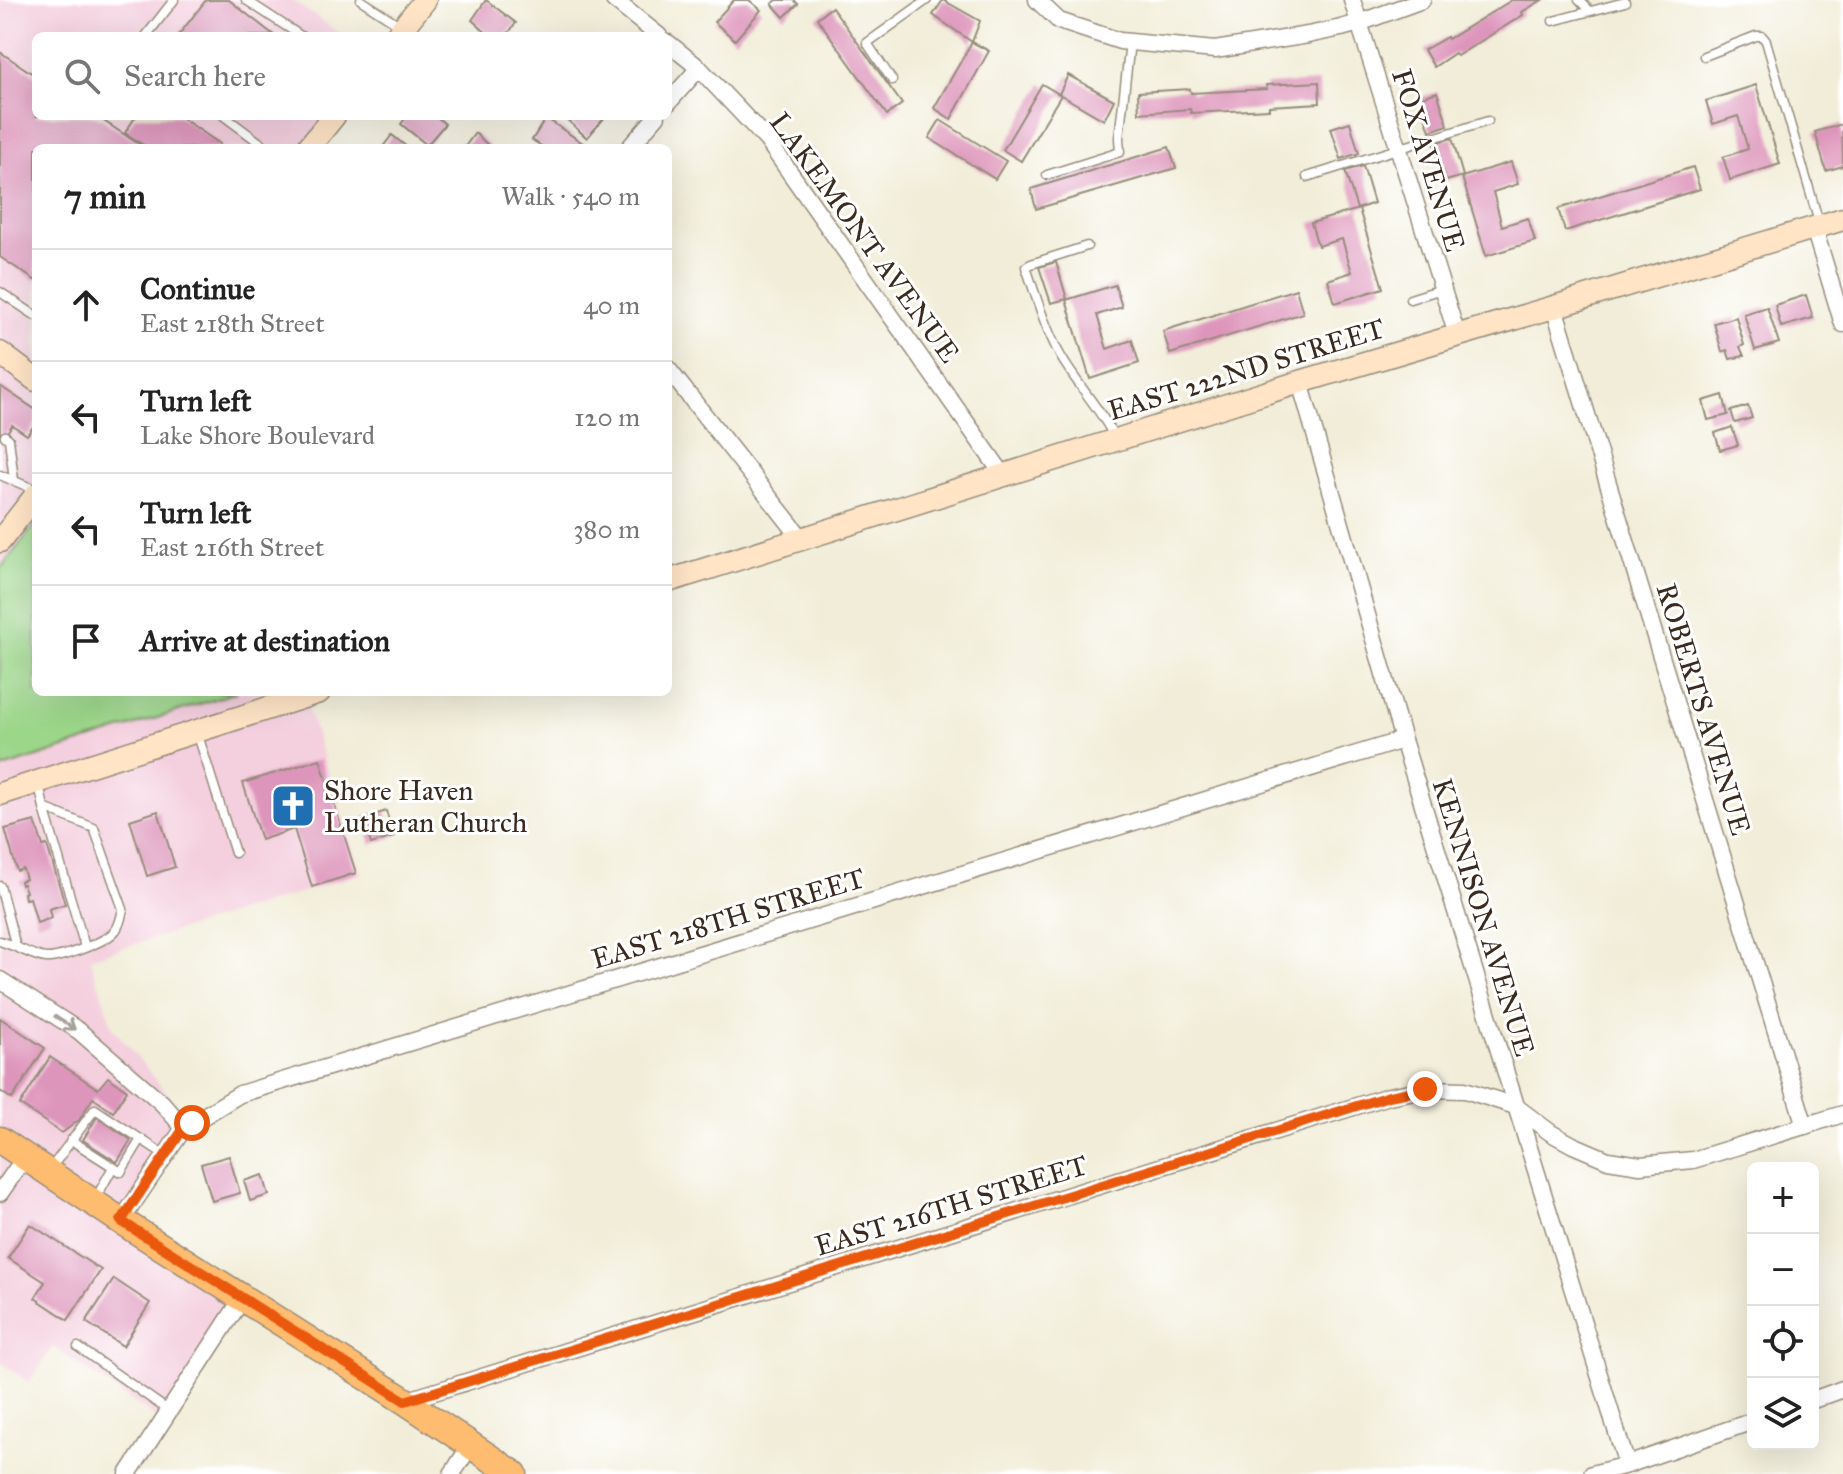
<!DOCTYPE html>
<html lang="en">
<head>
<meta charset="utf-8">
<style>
  body { margin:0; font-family:"IM FELL Great Primer",serif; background:#f2f2f2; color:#222 }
  .controls { position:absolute; right:24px; bottom:24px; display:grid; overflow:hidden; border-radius:12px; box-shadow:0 8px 32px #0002 }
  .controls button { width:72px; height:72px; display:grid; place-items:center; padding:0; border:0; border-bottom:2px solid #e0e0e0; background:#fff; color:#222; font:40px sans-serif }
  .stop { position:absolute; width:24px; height:24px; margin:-18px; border:6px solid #ea580c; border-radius:50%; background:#fff }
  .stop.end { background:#ea580c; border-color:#fff; box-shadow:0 2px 8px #0008 }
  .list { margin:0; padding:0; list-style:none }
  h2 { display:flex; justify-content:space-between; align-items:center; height:104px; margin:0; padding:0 32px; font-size:34px }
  h2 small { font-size:26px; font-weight:400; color:#767676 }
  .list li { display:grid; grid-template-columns:52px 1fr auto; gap:24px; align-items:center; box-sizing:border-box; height:112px; padding:0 32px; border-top:2px solid #e0e0e0 }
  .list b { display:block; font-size:30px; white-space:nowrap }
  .list p { margin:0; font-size:26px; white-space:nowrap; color:#767676 }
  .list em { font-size:26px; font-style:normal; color:#767676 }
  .icon { flex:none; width:44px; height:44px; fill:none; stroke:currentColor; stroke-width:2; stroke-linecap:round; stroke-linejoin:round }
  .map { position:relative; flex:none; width:1843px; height:1474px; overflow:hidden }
  .search { position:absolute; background:#fff; box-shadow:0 8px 32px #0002; left:32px; top:32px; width:640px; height:88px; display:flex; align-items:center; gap:20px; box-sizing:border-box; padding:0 28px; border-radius:12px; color:#767676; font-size:30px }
  .panel { position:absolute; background:#fff; box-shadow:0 8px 32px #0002; left:32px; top:144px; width:640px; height:552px; border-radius:12px }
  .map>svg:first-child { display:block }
  .built { fill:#f4cfde }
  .green { fill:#9bd689; stroke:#6b8054; stroke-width:2 }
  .building { fill:#de95bb }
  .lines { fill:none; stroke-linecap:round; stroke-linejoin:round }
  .lane-casing { stroke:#968c7b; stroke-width:11 }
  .street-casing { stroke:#968c7b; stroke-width:19 }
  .secondary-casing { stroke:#968c7b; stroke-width:25 }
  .primary-casing { stroke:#968c7b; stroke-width:29 }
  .lane { stroke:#fff; stroke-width:8 }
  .street { stroke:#fff; stroke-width:16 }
  .secondary { stroke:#ffe4c6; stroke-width:22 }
  .primary { stroke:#febc70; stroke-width:26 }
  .oneway { stroke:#a79f9a }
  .route { stroke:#ea580c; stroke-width:10 }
  .labels { text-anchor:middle; stroke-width:6; stroke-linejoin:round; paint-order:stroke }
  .street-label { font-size:28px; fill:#3b2a1e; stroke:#fff }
  .poi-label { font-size:28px; fill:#3b2a1e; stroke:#fff; text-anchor:start }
</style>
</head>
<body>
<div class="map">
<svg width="1843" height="1474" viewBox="0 0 1843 1474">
  <rect width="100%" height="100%" fill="#fff"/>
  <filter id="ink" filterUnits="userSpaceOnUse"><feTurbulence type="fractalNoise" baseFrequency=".0125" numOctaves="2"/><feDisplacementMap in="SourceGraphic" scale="16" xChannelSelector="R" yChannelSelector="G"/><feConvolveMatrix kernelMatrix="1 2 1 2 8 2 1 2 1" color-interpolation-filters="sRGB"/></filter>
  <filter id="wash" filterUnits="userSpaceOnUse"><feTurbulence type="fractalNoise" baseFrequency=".006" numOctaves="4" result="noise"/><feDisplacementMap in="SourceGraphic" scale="32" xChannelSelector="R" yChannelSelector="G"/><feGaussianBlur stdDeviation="1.8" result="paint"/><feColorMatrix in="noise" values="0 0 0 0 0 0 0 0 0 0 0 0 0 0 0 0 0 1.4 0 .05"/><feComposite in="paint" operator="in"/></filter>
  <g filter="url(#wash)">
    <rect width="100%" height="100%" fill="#f1edd8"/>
    <polygon class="built" points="0,0 292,0 344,36 36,36 36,116 334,116 308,148 36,148 36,692 319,692 304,697 361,874 90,958 113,1028 192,1123 121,1221 242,1299 162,1422 53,1347 29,1382 0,1362"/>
    <polygon class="green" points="36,524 36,692 237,692 0,769 0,569"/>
    <g id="blocks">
      <g class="building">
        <polygon points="206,0 229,0 275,36 178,36"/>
        <polygon points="486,0 516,23 506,36 490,36 472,20"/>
        <polygon points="734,0 749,0 761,10 735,40 714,22"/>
        <polygon points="777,0 794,0 798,4 784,17 772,4"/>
        <polygon points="943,0 980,21 972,42 933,15"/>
        <polygon points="1512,0 1542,0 1522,12 1523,15 1457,56 1455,53 1434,67 1424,50 1447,37 1448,39"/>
        <polygon points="832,7 902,104 887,115 817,18"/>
        <polygon points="972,42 989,51 951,119 934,108"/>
        <polygon points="0,52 36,76 36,116 96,116 145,148 36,148 36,281 0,257"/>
        <polygon points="1068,75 1114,100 1104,120 1061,95 1021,161 1003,150 1042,84 1059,94"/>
        <polygon points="1319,82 1320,103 1269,106 1269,109 1191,113 1190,109 1139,113 1138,92 1190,89 1191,93 1267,89 1266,85"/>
        <polygon points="1756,85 1780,164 1730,180 1723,157 1748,149 1738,116 1713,124 1706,101"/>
        <polygon points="1437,92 1448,125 1430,131 1419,98"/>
        <polygon points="136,116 179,116 220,144 217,148 148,148 125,133"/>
        <polygon points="407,116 436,116 445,124 427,145 401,124"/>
        <polygon points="563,116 606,116 587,138"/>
        <polygon points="546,118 584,144 581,148 545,148 532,140"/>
        <polygon points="940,120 1006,161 995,179 929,138"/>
        <polygon points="1350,122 1359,153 1341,159 1331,128"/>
        <polygon points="1842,124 1843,166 1826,171 1815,132"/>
        <polygon points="475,133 489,146 488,148 464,148"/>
        <polygon points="392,135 408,148 382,148"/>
        <polygon points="1452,138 1463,176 1446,181 1434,143"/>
        <polygon points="1169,147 1176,168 1036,209 1031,189"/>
        <polygon points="1511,162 1518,184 1493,192 1502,226 1528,218 1535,241 1486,256 1462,177"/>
        <polygon points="1363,166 1374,203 1357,209 1345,171"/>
        <polygon points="1693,167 1700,189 1565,231 1558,209"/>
        <polygon points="1359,209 1383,288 1335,303 1328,280 1352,272 1342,239 1318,246 1311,223"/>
        <polygon points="1056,262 1067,299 1051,303 1039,267"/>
        <polygon points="1115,285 1122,307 1097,315 1107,349 1132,340 1139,363 1090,379 1066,300"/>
        <polygon points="1296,289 1303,313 1170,354 1163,331"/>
        <polygon points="1806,295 1813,318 1781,327 1775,305"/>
        <polygon points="1767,307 1779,343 1755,350 1744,314"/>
        <polygon points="1736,317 1744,345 1740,347 1744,356 1730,359 1727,350 1722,352 1714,323"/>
        <polygon points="0,386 36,410 36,423 27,435 12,425 3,439 0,437"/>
        <polygon points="1723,395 1728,415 1708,420 1703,401"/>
        <polygon points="1748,406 1752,418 1735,423 1731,411"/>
        <polygon points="1732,427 1738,445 1720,450 1715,433"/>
        <polygon points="320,759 356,873 312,887 294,829 261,840 243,783"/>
        <polygon points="158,811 175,867 147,876 130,820"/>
        <polygon points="386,811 394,837 371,844 363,819"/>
        <polygon points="35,821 43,846 47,845 65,904 49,909 51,918 37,923 30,898 25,899 24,893 26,892 23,884 21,885 20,881 26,879 23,869 17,871 5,829"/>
        <polygon points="0,1018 45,1048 12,1099 0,1091"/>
        <polygon points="50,1057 98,1089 108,1077 127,1090 113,1112 93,1098 79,1120 62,1133 20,1105"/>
        <polygon points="97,1117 131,1140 117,1162 83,1140"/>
        <polygon points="229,1156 240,1193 212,1201 201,1164"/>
        <polygon points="263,1175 269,1195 250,1201 244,1181"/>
        <polygon points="30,1224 101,1270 68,1320 35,1298 45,1282 8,1258"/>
        <polygon points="114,1279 150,1303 123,1346 86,1322"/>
      </g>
    </g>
  </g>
  <g filter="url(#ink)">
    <use href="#blocks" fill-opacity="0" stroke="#968c7b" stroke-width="2"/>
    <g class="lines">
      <g class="lane-casing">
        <g id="lane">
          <polyline points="246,0 301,36"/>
          <polyline points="361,0 401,26"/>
          <polyline points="1579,0 1589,10"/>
          <polyline points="1553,21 1625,2"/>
          <polyline points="146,36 174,0"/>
          <polyline points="1704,56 1756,36 1762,36 1766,41 1820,226"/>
          <polyline points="892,80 867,43 927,0"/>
          <polyline points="224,116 267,148"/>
          <polyline points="1047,175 1120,152 1119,138 1130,42"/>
          <polyline points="1307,177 1488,121"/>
          <path d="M1087,246l-56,18 -5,3c10,29 19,61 34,88 17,30 41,54 56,85"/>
          <polyline points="0,292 36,316"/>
          <polyline points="1410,299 1442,289"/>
          <polyline points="5,436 9,439 14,480"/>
          <polyline points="0,475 36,490"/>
          <polyline points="197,732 235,853"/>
          <polyline points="44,808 85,947"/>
          <polyline points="0,886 16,947 0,941"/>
          <path d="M16,947c9,4 20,10 30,11 14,1 58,-16 67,-25 7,-6 8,-16 10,-24l-29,-81 -50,-20 -5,-24"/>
          <polyline points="71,1140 121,1172 141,1139"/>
          <polyline points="51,1168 95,1109 165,1155"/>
          <polyline points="96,1198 113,1167"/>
          <polyline points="78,1347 169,1411"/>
        </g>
      </g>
      <g class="street-casing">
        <g id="street">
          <polyline points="614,0 659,36"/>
          <polyline points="1037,0 1059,21 1120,41 1215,50 1308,35 1341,28 1359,23 1422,0"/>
          <polyline points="1352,0 1457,335"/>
          <polyline points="668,43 699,68 767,140 1004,476"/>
          <polyline points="668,103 699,68"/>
          <polyline points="629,148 657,116"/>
          <polyline points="1814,228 1843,324"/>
          <polyline points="1554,307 1805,1126"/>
          <polyline points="668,369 802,539"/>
          <polyline points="1300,382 1403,740 1627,1465"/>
          <polyline points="0,980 79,1031 162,1103 184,1128"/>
          <polyline points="0,1193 25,1157"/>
          <polyline points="121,1221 184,1128 240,1094 1403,740"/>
          <polyline points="1813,1400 1843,1389"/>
          <polyline points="405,1401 1389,1096 1425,1089 1465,1090 1515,1106 1551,1133 1573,1145 1608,1160 1640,1165 1693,1160 1843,1114"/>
          <polyline points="128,1474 242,1299"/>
          <polyline points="452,1474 470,1446"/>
          <polyline points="1592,1474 1627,1465 1753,1421"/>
        </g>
      </g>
      <g class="secondary-casing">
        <g id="secondary">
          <polyline points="396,36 425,0"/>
          <polyline points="308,148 334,116"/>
          <polyline points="0,353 36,380"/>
          <polyline points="0,541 36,495"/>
          <polyline points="668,581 1300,382 1554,307 1843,219"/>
          <polyline points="0,794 319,692"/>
        </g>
      </g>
      <g class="primary-casing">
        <polyline id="primary" points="0,1140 121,1221 405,1401 514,1474"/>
      </g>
      <use href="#lane" class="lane"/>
      <use href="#street" class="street"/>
      <use href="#secondary" class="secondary"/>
      <use href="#primary" class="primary"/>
    </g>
    <defs><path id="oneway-shaft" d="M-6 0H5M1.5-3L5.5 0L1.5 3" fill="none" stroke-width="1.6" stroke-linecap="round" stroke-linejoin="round" transform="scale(2)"/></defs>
    <use class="oneway" href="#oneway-shaft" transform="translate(65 1023) rotate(33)"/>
  </g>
  <g class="lines" filter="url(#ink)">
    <polyline class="route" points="192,1123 184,1128 121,1221 405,1401 1389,1096 1425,1089"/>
  </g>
  <defs>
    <g id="church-square" transform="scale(2.3)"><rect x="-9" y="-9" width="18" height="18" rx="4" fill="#1f6fb2" stroke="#fff"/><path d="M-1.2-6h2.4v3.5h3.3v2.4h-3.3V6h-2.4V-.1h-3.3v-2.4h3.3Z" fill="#fff"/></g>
  </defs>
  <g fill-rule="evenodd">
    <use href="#church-square" x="293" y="806"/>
  </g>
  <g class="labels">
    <g class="street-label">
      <text transform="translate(1429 160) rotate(73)" y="10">FOX AVENUE</text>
      <text transform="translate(865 237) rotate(54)" y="10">LAKEMONT AVENUE</text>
      <text transform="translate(1246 369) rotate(-17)" y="10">EAST 222ND STREET</text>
      <text transform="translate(1704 709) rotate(73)" y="10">ROBERTS AVENUE</text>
      <text transform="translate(1484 917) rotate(73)" y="10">KENNISON AVENUE</text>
      <text transform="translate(728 918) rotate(-17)" y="10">EAST 218TH STREET</text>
      <text transform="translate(951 1205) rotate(-17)" y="10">EAST 216TH STREET</text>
    </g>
    <g class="poi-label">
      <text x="324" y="800">Shore Haven<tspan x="324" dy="32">Lutheran Church</tspan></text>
    </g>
  </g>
</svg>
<div class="controls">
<button>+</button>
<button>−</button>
<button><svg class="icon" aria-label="locate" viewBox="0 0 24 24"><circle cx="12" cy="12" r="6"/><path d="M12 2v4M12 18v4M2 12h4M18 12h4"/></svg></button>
<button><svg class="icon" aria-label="layers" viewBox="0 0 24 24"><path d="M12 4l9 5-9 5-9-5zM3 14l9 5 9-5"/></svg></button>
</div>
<div class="stop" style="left:192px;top:1123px"></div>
<div class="stop end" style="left:1425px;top:1089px"></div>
<div class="search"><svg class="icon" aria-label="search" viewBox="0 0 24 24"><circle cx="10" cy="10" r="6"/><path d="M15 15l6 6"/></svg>Search here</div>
<section class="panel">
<h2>7 min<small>Walk · 540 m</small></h2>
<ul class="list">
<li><svg class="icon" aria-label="ahead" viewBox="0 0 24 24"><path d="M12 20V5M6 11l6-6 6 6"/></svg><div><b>Continue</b><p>East 218th Street</p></div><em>40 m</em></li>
<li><svg class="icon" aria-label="left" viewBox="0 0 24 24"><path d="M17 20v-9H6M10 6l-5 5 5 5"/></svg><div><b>Turn left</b><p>Lake Shore Boulevard</p></div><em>120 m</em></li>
<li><svg class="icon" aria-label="left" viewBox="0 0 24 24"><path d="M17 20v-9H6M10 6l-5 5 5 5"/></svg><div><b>Turn left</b><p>East 216th Street</p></div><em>380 m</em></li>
<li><svg class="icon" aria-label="arrive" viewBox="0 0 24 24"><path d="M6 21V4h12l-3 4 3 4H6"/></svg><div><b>Arrive at destination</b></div></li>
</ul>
</section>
</div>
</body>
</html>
